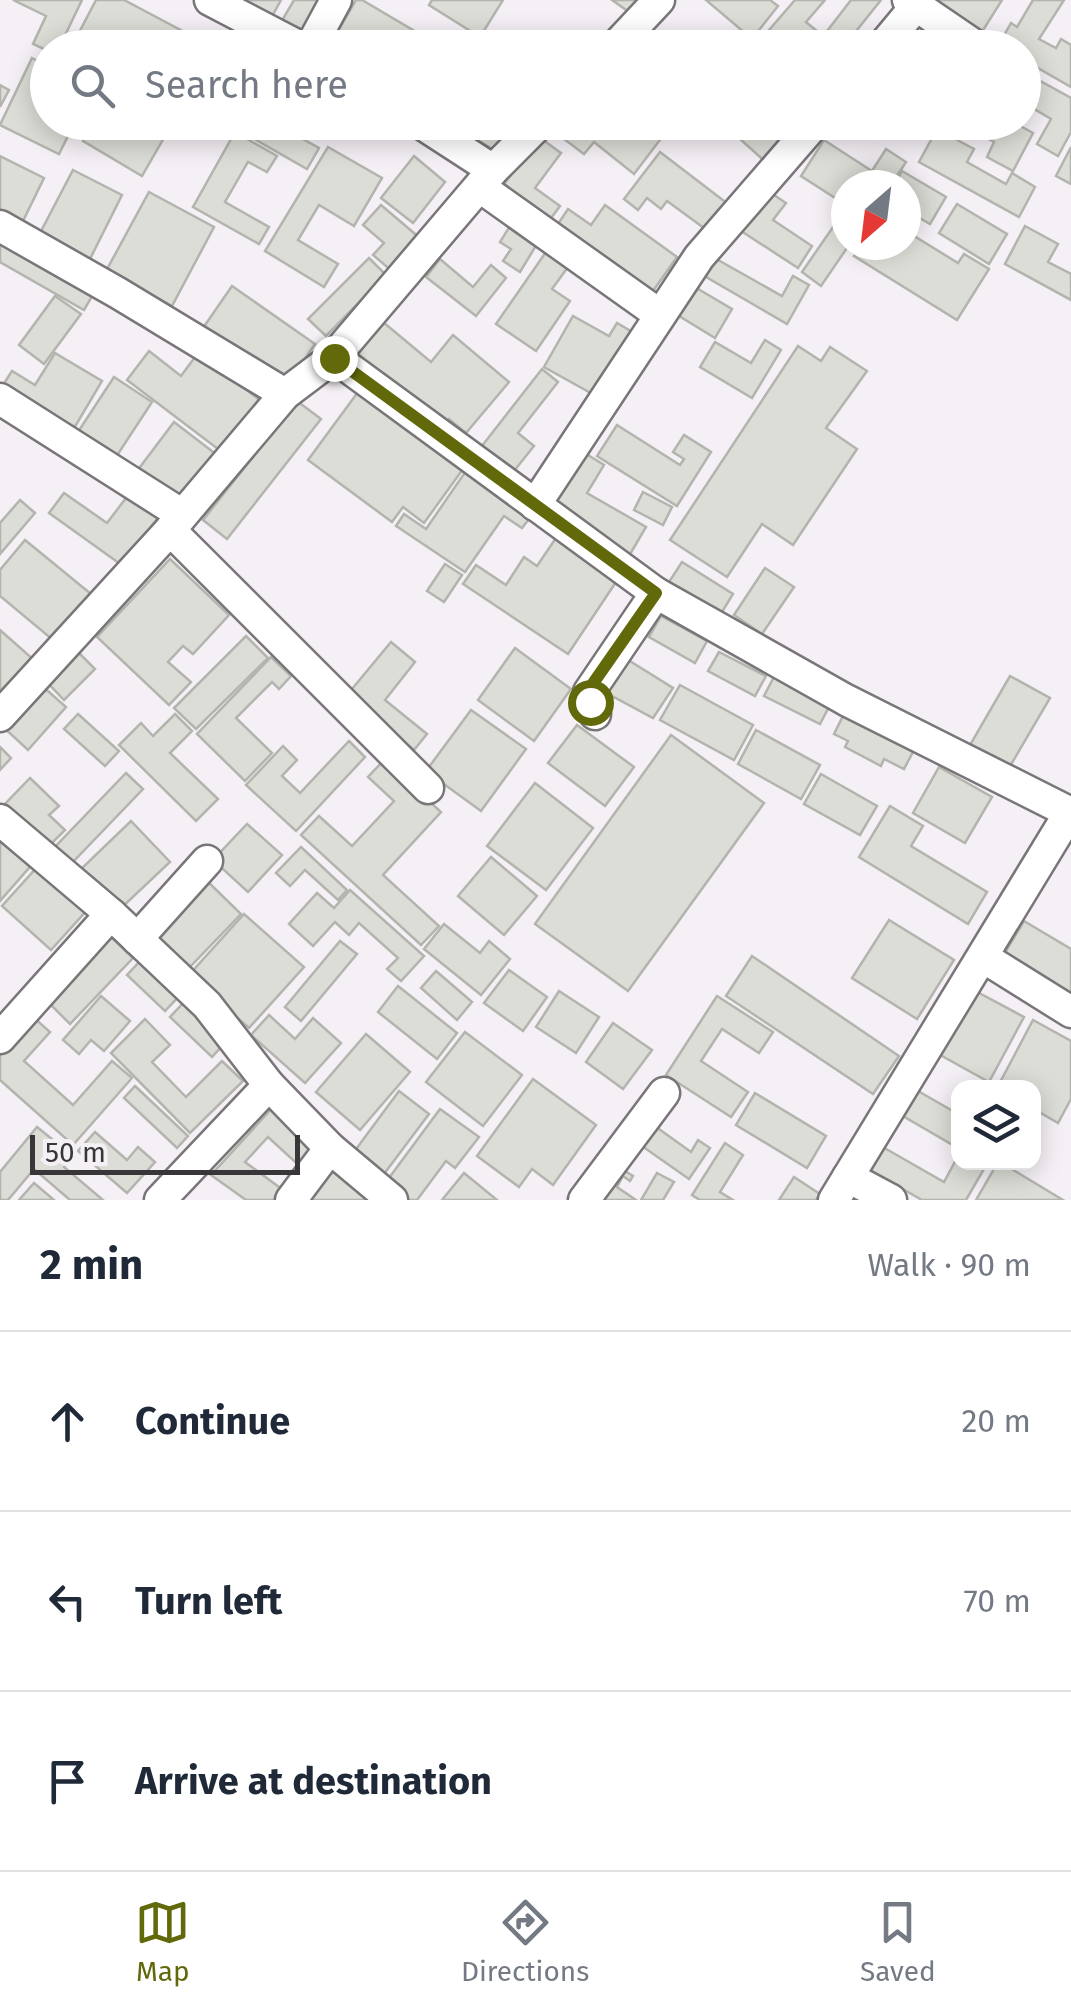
<!DOCTYPE html>
<html lang="en">
<head>
<meta charset="utf-8">
<style>
  body { margin:0; font-family:"Fira Sans",sans-serif; background:#f2f2f3; color:#1f2937 }
  .controls { position:absolute; right:30px; bottom:30px; display:grid; overflow:hidden; border-radius:20px; box-shadow:0 5px 25px #0003 }
  .controls button { width:90px; height:90px; display:grid; place-items:center; padding:0; border:0; border-bottom:2px solid #e0e1e3; background:#fff; color:#1f2937; font:50px sans-serif }
  .compass { position:absolute; left:831px; top:170px; width:90px; height:90px; border-radius:50%; background:#fff; box-shadow:0 5px 25px #0003; rotate:208deg }
  .scale { position:absolute; left:30px; bottom:25px; width:270px; box-sizing:border-box; padding-left:10px; border:5px solid #383638; border-top:0; font-size:28px; line-height:35px; white-space:nowrap; color:#383638; -webkit-text-stroke:8px #f5f0f5; paint-order:stroke }
  .stop { position:absolute; width:30px; height:30px; margin:-22px; border:8px solid #62690b; border-radius:50%; background:#fff }
  .stop.end { background:#62690b; border-color:#fff; box-shadow:0 2px 10px #0008 }
  .list { margin:0; padding:0; list-style:none }
  h2 { display:flex; justify-content:space-between; align-items:center; height:130px; margin:0; padding:0 40px; font-size:42px }
  h2 small { font-size:32px; font-weight:400; color:#747a83 }
  .list li { display:grid; grid-template-columns:65px 1fr auto; gap:30px; align-items:center; box-sizing:border-box; height:180px; padding:0 40px; border-top:2px solid #e0e1e3 }
  .list b { display:block; font-size:38px; white-space:nowrap }
  .list em { font-size:32px; font-style:normal; color:#747a83 }
  .icon { flex:none; width:55px; height:55px; fill:none; stroke:currentColor; stroke-width:2; stroke-linecap:round; stroke-linejoin:round }
  .map { position:relative; flex:none; width:1071px; height:1200px; overflow:hidden }
  .search { position:absolute; background:#fff; box-shadow:0 5px 25px #0003; left:30px; right:30px; top:30px; height:110px; display:flex; align-items:center; gap:25px; box-sizing:border-box; padding:0 35px; border-radius:55px; color:#747a83; font-size:38px }
  .sheet { height:670px; background:#fff }
  nav { display:flex; justify-content:space-around; align-items:center; box-sizing:border-box; height:140px; border-top:2px solid #e0e1e3; background:#fff; font-size:28px; color:#747a83 }
  nav a { display:grid; justify-items:center; gap:5px }
  nav .on { color:#62690b }
  .map>svg:first-child { display:block }
  .building { fill:#dbddd6; stroke:#b3b4ae; stroke-width:2.5 }
  .lines { fill:none; stroke-linecap:round; stroke-linejoin:round }
  .minor-casing { stroke:#797579; stroke-width:35 }
  .minor { stroke:#fff; stroke-width:30 }
  .route { stroke:#62690b; stroke-width:12 }
</style>
</head>
<body>
<div class="map">
<svg width="1071" height="1200" viewBox="0 0 1071 1200">
  <rect width="100%" height="100%" fill="#f5f0f5"/>
  <g class="building">
    <polygon points="13,0 82,0 59,48 48,48 48,51 33,44 46,16"/>
    <polygon points="96,0 124,0 207,44 205,48 71,48"/>
    <polygon points="232,0 281,0 270,20"/>
    <polygon points="294,0 324,0 303,37 280,24"/>
    <polygon points="356,0 362,0 423,36 416,48 328,48"/>
    <polygon points="432,0 503,0 480,37 429,5"/>
    <polygon points="612,0 649,0 636,17"/>
    <polygon points="706,0 770,0 778,6 752,39"/>
    <polygon points="795,0 825,0 806,22 818,32 804,48 759,48 756,45"/>
    <polygon points="851,0 881,0 857,30 874,43 870,48 814,48"/>
    <polygon points="925,0 1002,0 980,35"/>
    <polygon points="1033,0 1064,0 1039,39 1056,48 1061,39 1071,45 1071,87 1024,60 1024,48 998,46 1011,23 1017,27"/>
    <polygon points="32,58 48,66 48,122 75,122 59,154 0,125"/>
    <polygon points="1024,72 1071,98 1071,132 1058,156 1037,144 1051,119 1024,103"/>
    <polygon points="0,85 9,90 0,107"/>
    <polygon points="94,122 142,122 165,136 142,176 83,141"/>
    <polygon points="250,122 284,122 281,127 319,148 307,169 244,133"/>
    <polygon points="448,122 523,123 499,153"/>
    <polygon points="564,122 654,122 666,132 634,174 594,142 584,154 556,133"/>
    <polygon points="721,122 807,122 769,165"/>
    <polygon points="971,122 1013,122 1033,133 1013,171 987,157 994,142 969,128"/>
    <polygon points="937,129 974,149 967,162 1006,184 1012,173 1035,187 1019,217 919,162"/>
    <polygon points="235,132 277,156 267,172 248,162 225,202 269,227 259,244 193,207"/>
    <polygon points="539,137 561,153 535,188 560,206 546,225 499,191"/>
    <polygon points="824,140 872,171 886,149 906,162 891,185 846,185 846,205 801,176"/>
    <polygon points="328,147 382,178 354,226 319,205 298,240 338,264 324,287 265,251"/>
    <polygon points="1071,147 1071,184 1056,176"/>
    <polygon points="660,152 728,204 708,231 667,201 661,209 647,198 638,210 624,199"/>
    <polygon points="0,156 44,178 22,223 0,213"/>
    <polygon points="414,156 445,182 413,223 381,198"/>
    <polygon points="73,170 122,195 89,261 39,235"/>
    <polygon points="902,171 946,197 930,224 906,210 906,185 894,185"/>
    <polygon points="765,189 786,203 773,220 812,246 798,268 738,229"/>
    <polygon points="149,192 214,227 172,306 106,271"/>
    <polygon points="957,204 1007,234 989,264 939,233"/>
    <polygon points="381,205 421,239 393,272 373,255 384,243 363,225"/>
    <polygon points="605,205 677,257 648,298 554,230 568,209 591,225"/>
    <polygon points="842,214 846,217 846,245 849,245 821,286 802,272"/>
    <polygon points="510,226 537,244 520,272 503,261 511,249 500,242"/>
    <polygon points="1025,226 1058,244 1048,262 1071,274 1071,300 1005,264"/>
    <polygon points="0,229 98,286 84,310 0,262"/>
    <polygon points="906,231 958,263 964,254 989,269 957,320 854,256 861,245 906,245"/>
    <polygon points="546,252 568,267 552,289 570,301 536,351 496,324"/>
    <polygon points="711,256 782,296 793,276 809,285 787,324 701,274"/>
    <polygon points="369,258 386,275 326,336 308,319"/>
    <polygon points="440,259 473,287 491,265 506,278 476,316 426,277"/>
    <polygon points="688,283 732,309 715,338 671,311"/>
    <polygon points="232,286 315,344 286,386 203,328"/>
    <polygon points="55,296 81,314 44,364 19,345"/>
    <polygon points="573,316 609,336 617,323 634,333 598,397 544,367"/>
    <polygon points="383,322 431,362 453,335 509,382 466,433 449,419 441,428 355,357"/>
    <polygon points="765,340 781,350 752,398 700,367 715,342 751,363"/>
    <polygon points="798,346 821,361 830,347 867,371 826,428 857,449 793,545 762,524 727,577 670,540"/>
    <polygon points="149,351 181,376 198,353 261,401 222,452 127,380"/>
    <polygon points="55,353 102,381 73,430 1,388 12,371 35,385"/>
    <polygon points="542,369 558,382 518,433 534,446 510,476 478,451"/>
    <polygon points="114,377 152,402 116,457 78,432"/>
    <polygon points="358,392 463,469 424,523 403,507 392,522 308,460"/>
    <polygon points="297,401 321,419 227,539 203,520"/>
    <polygon points="174,422 217,455 181,503 137,471"/>
    <polygon points="617,425 680,465 684,459 673,452 684,435 711,452 677,506 597,456"/>
    <polygon points="583,452 604,465 587,493 646,527 629,556 549,510"/>
    <polygon points="466,471 532,515 522,528 504,516 465,572 396,526 404,514 426,529"/>
    <polygon points="643,492 672,507 663,525 634,510"/>
    <polygon points="64,493 107,523 129,494 159,516 123,566 49,513"/>
    <polygon points="20,500 35,513 0,554 0,523"/>
    <polygon points="558,535 620,576 568,654 463,584 476,565 506,585 524,557 537,566"/>
    <polygon points="25,540 91,594 53,640 0,596 0,570"/>
    <polygon points="170,559 229,615 193,654 183,646 168,662 191,682 169,705 97,637"/>
    <polygon points="682,562 733,594 719,617 667,585"/>
    <polygon points="445,564 462,575 444,602 427,591"/>
    <polygon points="765,568 794,587 762,634 734,615"/>
    <polygon points="661,616 707,641 695,663 649,637"/>
    <polygon points="0,630 34,660 0,698"/>
    <polygon points="246,636 268,658 196,729 174,708"/>
    <polygon points="391,642 415,662 385,700 427,734 414,750 347,695"/>
    <polygon points="515,648 571,689 534,741 478,700"/>
    <polygon points="77,651 95,669 64,700 46,681"/>
    <polygon points="719,652 766,676 755,696 708,671"/>
    <polygon points="271,657 291,676 279,689 272,682 236,718 272,753 245,781 197,734"/>
    <polygon points="625,658 673,688 653,718 601,690"/>
    <polygon points="775,675 831,703 820,724 764,696"/>
    <polygon points="1010,676 1050,698 1009,768 970,745"/>
    <polygon points="40,684 66,707 28,750 2,726"/>
    <polygon points="680,685 753,725 734,760 660,720"/>
    <polygon points="471,710 526,749 481,811 426,771"/>
    <polygon points="78,714 119,751 105,766 64,729"/>
    <polygon points="175,714 192,731 170,753 218,799 196,821 119,745 141,723 153,736"/>
    <polygon points="844,714 914,750 904,769 884,759 881,766 845,747 848,741 834,734"/>
    <polygon points="577,725 634,767 605,806 548,763"/>
    <polygon points="756,730 820,765 801,799 738,764"/>
    <polygon points="671,735 764,803 628,991 535,924"/>
    <polygon points="349,741 365,757 296,831 246,785 283,746 297,760 282,776 300,793"/>
    <polygon points="0,747 11,758 0,770"/>
    <polygon points="384,760 441,812 383,875 439,926 421,945 301,835 319,816 352,846 394,801 368,777"/>
    <polygon points="939,767 992,797 965,843 913,813"/>
    <polygon points="126,773 143,789 70,865 53,849"/>
    <polygon points="821,774 877,806 860,835 804,804"/>
    <polygon points="30,778 59,806 49,815 65,830 49,846 5,804"/>
    <polygon points="535,783 593,828 546,890 487,846"/>
    <polygon points="890,806 923,826 911,846 987,892 968,924 859,857"/>
    <polygon points="131,821 170,862 118,911 80,870"/>
    <polygon points="247,824 282,855 248,892 213,860"/>
    <polygon points="0,830 35,861 0,901"/>
    <polygon points="301,847 347,890 338,900 305,870 290,886 276,873"/>
    <polygon points="491,857 537,896 504,935 458,896"/>
    <polygon points="39,865 88,909 51,950 2,906"/>
    <polygon points="204,878 241,914 187,970 150,936"/>
    <polygon points="350,890 424,956 401,981 387,969 398,958 359,923 349,935 335,922 313,946 289,924 317,893 334,908"/>
    <polygon points="244,914 304,967 249,1028 189,975"/>
    <polygon points="889,920 954,960 917,1019 852,978"/>
    <polygon points="1024,921 1071,949 1071,997 1003,956"/>
    <polygon points="444,924 480,953 489,941 510,959 481,995 424,949"/>
    <polygon points="110,936 133,958 70,1024 48,1002"/>
    <polygon points="340,941 357,954 301,1021 285,1007"/>
    <polygon points="752,956 899,1056 873,1094 726,996"/>
    <polygon points="144,957 182,993 165,1011 127,975"/>
    <polygon points="509,970 547,997 523,1031 484,1003"/>
    <polygon points="436,971 472,1002 457,1020 421,988"/>
    <polygon points="398,986 457,1033 437,1059 378,1012"/>
    <polygon points="968,987 1024,1017 989,1082 933,1051"/>
    <polygon points="559,991 599,1017 576,1053 536,1027"/>
    <polygon points="101,996 130,1021 104,1051 91,1040 79,1054 63,1040"/>
    <polygon points="717,996 773,1032 759,1053 722,1029 701,1061 748,1092 731,1117 666,1075"/>
    <polygon points="188,998 230,1037 212,1057 170,1017"/>
    <polygon points="269,1015 295,1039 313,1018 341,1043 305,1083 251,1035"/>
    <polygon points="32,1016 50,1032 24,1061 73,1105 112,1061 132,1078 73,1145 0,1080 0,1051"/>
    <polygon points="145,1019 170,1045 152,1062 186,1097 222,1061 243,1081 190,1133 111,1053"/>
    <polygon points="1033,1020 1071,1041 1071,1099 1058,1123 1034,1109 1034,1088 997,1088"/>
    <polygon points="613,1023 652,1050 623,1089 586,1062"/>
    <polygon points="465,1032 522,1075 483,1126 426,1082"/>
    <polygon points="366,1034 410,1072 360,1130 316,1092"/>
    <polygon points="533,1079 596,1125 553,1185 532,1169 519,1187 477,1156"/>
    <polygon points="135,1086 188,1136 177,1148 124,1098"/>
    <polygon points="911,1087 958,1114 958,1148 896,1112"/>
    <polygon points="399,1091 429,1114 381,1178 351,1156"/>
    <polygon points="755,1093 826,1136 807,1168 736,1125"/>
    <polygon points="275,1105 324,1149 304,1170 268,1137 245,1162 290,1195 287,1200 246,1200 211,1175"/>
    <polygon points="440,1109 479,1137 455,1168 446,1161 417,1200 402,1200 383,1186"/>
    <polygon points="652,1124 691,1152 698,1140 710,1148 689,1179 639,1144"/>
    <polygon points="37,1127 73,1156 64,1167 103,1200 70,1200 34,1169 8,1200 0,1200 0,1172"/>
    <polygon points="95,1132 127,1160 138,1147 155,1162 127,1193 78,1151"/>
    <polygon points="725,1143 743,1155 720,1192 733,1200 700,1200 692,1195"/>
    <polygon points="881,1146 944,1182 958,1156 958,1162 988,1162 966,1200 922,1200 868,1169"/>
    <polygon points="998,1162 1000,1162 1063,1200 976,1200"/>
    <polygon points="325,1165 368,1198 367,1200 298,1200"/>
    <polygon points="618,1167 633,1176 630,1181 623,1176 617,1187 636,1200 596,1200"/>
    <polygon points="464,1173 497,1200 442,1200"/>
    <polygon points="657,1173 674,1182 663,1200 641,1200"/>
    <polygon points="794,1177 820,1194 816,1200 779,1200"/>
    <polygon points="34,1183 54,1200 19,1200"/>
  </g>
  <g class="lines">
    <g class="minor-casing">
      <g id="minor">
        <polyline points="210,0 302,48"/>
        <polyline points="908,0 974,45"/>
        <polyline points="310,48 336,0"/>
        <polyline points="614,48 659,0"/>
        <polyline points="881,48 916,6"/>
        <polyline points="419,122 493,170"/>
        <polyline points="480,187 660,315"/>
        <polyline points="0,226 118,293 285,394"/>
        <polyline points="334,357 656,593 846,700 1071,813"/>
        <polyline points="0,399 181,514"/>
        <polyline points="535,505 699,257 816,122"/>
        <polyline points="170,530 428,788"/>
        <polyline points="595,714 589,692 656,593"/>
        <polyline points="0,716 170,530 285,394 334,357 493,170 541,122"/>
        <polyline points="0,820 111,914 207,1005 269,1085 330,1148 392,1200"/>
        <polyline points="137,939 207,861"/>
        <polyline points="983,957 1071,1012"/>
        <polyline points="0,1038 111,914"/>
        <polyline points="848,1177 891,1200"/>
        <polyline points="160,1200 269,1085"/>
        <polyline points="291,1200 330,1148"/>
        <polyline points="584,1200 664,1093"/>
        <polyline points="834,1200 1070,812"/>
      </g>
    </g>
    <use href="#minor" class="minor"/>
  </g>
  <g class="lines">
    <polyline class="route" points="334,358 656,593 594,682 589,692 590,702"/>
  </g>
</svg>
<div class="controls">
<button><svg class="icon" aria-label="layers" viewBox="0 0 24 24"><path d="M12 4l9 5-9 5-9-5zM3 14l9 5 9-5"/></svg></button>
</div>
<svg class="compass" viewBox="-18 -18 36 36"><path d="M0-13l5 13h-10z" fill="#e53935"/><path d="M0 13l5-13h-10z" fill="#747a83"/></svg>
<div class="scale">50 m</div>
<div class="stop" style="left:590px;top:702px"></div>
<div class="stop end" style="left:334px;top:358px"></div>
<div class="search"><svg class="icon" aria-label="search" viewBox="0 0 24 24"><circle cx="10" cy="10" r="6"/><path d="M15 15l6 6"/></svg>Search here</div>
</div>
<section class="sheet">
<h2>2 min<small>Walk · 90 m</small></h2>
<ul class="list">
<li><svg class="icon" aria-label="ahead" viewBox="0 0 24 24"><path d="M12 20V5M6 11l6-6 6 6"/></svg><div><b>Continue</b></div><em>20 m</em></li>
<li><svg class="icon" aria-label="left" viewBox="0 0 24 24"><path d="M17 20v-9H6M10 6l-5 5 5 5"/></svg><div><b>Turn left</b></div><em>70 m</em></li>
<li><svg class="icon" aria-label="arrive" viewBox="0 0 24 24"><path d="M6 21V4h12l-3 4 3 4H6"/></svg><div><b>Arrive at destination</b></div></li>
</ul>
</section>
<nav>
<a class="on"><svg class="icon" aria-label="map" viewBox="0 0 24 24"><path d="M3 6l6-2 6 2 6-2v14l-6 2-6-2-6 2zM9 4v14M15 6v14"/></svg>Map</a>
<a><svg class="icon" aria-label="directions" viewBox="0 0 24 24"><path d="M12 3l9 9-9 9-9-9zM9 14v-3h6M13 9l2 2-2 2"/></svg>Directions</a>
<a><svg class="icon" aria-label="saved" viewBox="0 0 24 24"><path d="M7 4h10v16l-5-4-5 4z"/></svg>Saved</a>
</nav>
</body>
</html>
